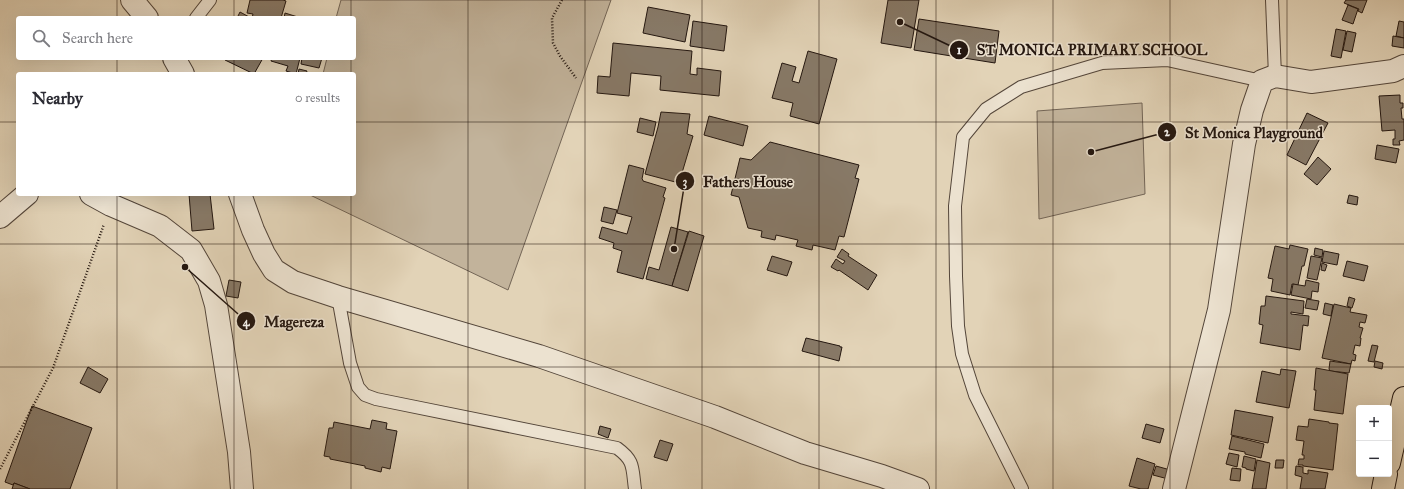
<!DOCTYPE html>
<html lang="en">
<head>
<meta charset="utf-8">
<style>
  body { margin:0; font-family:"IM FELL Great Primer",serif; background:#f7f7f7; color:#2b2b33 }
  .controls { position:absolute; right:12px; bottom:12px; display:grid; overflow:hidden; border-radius:4px; box-shadow:0 4px 16px #0002 }
  .controls button { width:36px; height:36px; display:grid; place-items:center; padding:0; border:0; border-bottom:1px solid #e1e1e2; background:#fff; color:#2b2b33; font:20px sans-serif }
  .list { margin:0; padding:0; list-style:none }
  h2 { display:flex; justify-content:space-between; align-items:center; height:52px; margin:0; padding:0 16px; font-size:17px }
  h2 small { font-size:13px; font-weight:400; color:#7c7c81 }
  .icon { flex:none; width:22px; height:22px; fill:none; stroke:currentColor; stroke-width:2; stroke-linecap:round; stroke-linejoin:round }
  .map { position:relative; flex:none; width:1404px; height:489px; overflow:hidden }
  .search { position:absolute; background:#fff; box-shadow:0 4px 16px #0002; left:16px; top:16px; width:340px; height:44px; display:flex; align-items:center; gap:10px; box-sizing:border-box; padding:0 14px; border-radius:4px; color:#7c7c81; font-size:15px }
  .panel { position:absolute; background:#fff; box-shadow:0 4px 16px #0002; left:16px; top:72px; width:340px; height:124px; border-radius:4px }
  .map>svg:first-child { display:block }
  .green { fill:#c2b39b; stroke:#736556 }
  .building { fill:#877967; stroke:#241710 }
  .lines { fill:none; stroke-linecap:round; stroke-linejoin:round }
  .service-casing { stroke:#54463a; stroke-width:14 }
  .minor-casing { stroke:#54463a; stroke-width:24 }
  .trunk-casing { stroke:#241710; stroke-width:24 }
  .path { stroke:#241710; stroke-width:2.5; stroke-dasharray:1 2; stroke-linecap:butt }
  .service { stroke:#ece2d0; stroke-width:12 }
  .minor { stroke:#ece2d0; stroke-width:22 }
  .trunk { stroke:#e2d3b7; stroke-width:22 }
  .grid { fill:none; stroke:#241710; stroke-width:1; stroke-opacity:0.55 }
  .leader { fill:none; stroke:#241710; stroke-width:1.5 }
  .callout-dot { fill:#241710; stroke:#ece2d0; stroke-width:1.5 }
  .mark-label { font-size:12px; text-anchor:middle; font-weight:bold; fill:#fff }
  .callout-label { font-size:15px; text-anchor:middle; font-weight:bold; fill:#241710; stroke:#ece2d0; stroke-width:3; stroke-linejoin:round; paint-order:stroke }
</style>
</head>
<body>
<div class="map">
<svg width="1404" height="489" viewBox="0 0 1404 489">
  <rect width="100%" height="100%" fill="#e2d3b7"/>
  <filter id="stains"><feTurbulence type="fractalNoise" baseFrequency=".005" numOctaves="4"/><feColorMatrix values="0 0 0 0 .2 0 0 0 0 .09 0 0 0 0 .02 0 0 0 .5 -.17"/></filter>
  <radialGradient id="worn" r=".72"><stop offset=".6" stop-color="#630" stop-opacity="0"/><stop offset="1" stop-color="#630" stop-opacity=".3"/></radialGradient>
  <g class="green">
    <polygon points="341,0 611,0 508,290 308,194 354,194 354,74 323,74 327,58 354,58 354,18 336,18"/>
    <polygon points="1142,103 1145,194 1039,219 1037,111"/>
  </g>
  <g class="building">
    <polygon points="250,0 283,0 286,1 281,18 252,18 253,14 247,13"/>
    <polygon points="888,0 919,0 911,48 881,43"/>
    <polygon points="1346,0 1367,0 1362,13 1358,11 1359,9 1344,3"/>
    <polygon points="1348,5 1358,9 1353,24 1342,20"/>
    <polygon points="648,7 690,15 685,42 643,33"/>
    <polygon points="240,12 251,18 237,18"/>
    <polygon points="285,13 301,18 284,18"/>
    <polygon points="919,19 999,31 995,63 914,50"/>
    <polygon points="693,21 727,26 724,51 690,46"/>
    <polygon points="1399,21 1404,22 1404,38 1396,36"/>
    <polygon points="1336,29 1346,31 1341,58 1331,56"/>
    <polygon points="1347,31 1356,33 1352,52 1343,50"/>
    <polygon points="1393,36 1404,38 1404,48 1392,46"/>
    <polygon points="613,43 692,51 690,74 697,75 697,68 721,71 719,96 660,90 661,76 631,73 629,96 597,93 598,76 610,77"/>
    <polygon points="808,51 837,59 819,124 790,116 793,103 772,98 782,63 796,67 792,81 799,83"/>
    <polygon points="226,58 263,58 254,74 225,60"/>
    <polygon points="272,58 300,58 296,74 286,71 288,66 271,61"/>
    <polygon points="302,58 322,58 319,68 301,64"/>
    <polygon points="299,69 307,71 306,74 298,74"/>
    <polygon points="1400,95 1400,103 1403,103 1403,108 1401,108 1402,119 1404,119 1404,140 1399,141 1400,145 1393,145 1393,139 1395,139 1395,130 1382,131 1379,96"/>
    <polygon points="661,112 690,114 687,134 693,136 679,183 645,174 658,127"/>
    <polygon points="1307,113 1328,123 1306,165 1287,155"/>
    <polygon points="709,116 748,126 743,146 704,135"/>
    <polygon points="640,118 656,122 653,136 637,132"/>
    <polygon points="770,142 859,165 855,178 859,179 844,237 839,236 835,250 813,245 812,250 796,246 798,240 776,235 775,240 761,237 762,231 748,228 739,197 731,195 740,158 751,160"/>
    <polygon points="1377,145 1399,149 1396,163 1375,159"/>
    <polygon points="1318,157 1331,169 1317,185 1304,174"/>
    <polygon points="629,165 644,169 642,179 643,180 643,181 666,188 663,197 665,198 643,279 617,272 622,251 613,248 614,243 599,238 602,227 627,234 632,217 617,213"/>
    <polygon points="189,194 210,194 214,229 192,231"/>
    <polygon points="1349,195 1358,197 1357,205 1347,203"/>
    <polygon points="604,207 617,210 613,224 601,221"/>
    <polygon points="671,227 688,232 672,286 646,279 649,267 659,270"/>
    <polygon points="689,231 704,236 688,291 672,286"/>
    <polygon points="1290,245 1308,249 1304,266 1302,266 1298,285 1292,284 1290,295 1271,291 1273,279 1268,278 1275,246 1289,249"/>
    <polygon points="1315,248 1323,250 1322,257 1314,255"/>
    <polygon points="842,249 849,254 848,256 877,275 868,290 839,270 838,271 831,267 836,259 843,264 845,261 837,257"/>
    <polygon points="1324,251 1339,254 1337,265 1322,262"/>
    <polygon points="772,256 792,262 787,276 767,270"/>
    <polygon points="1311,256 1322,258 1317,280 1307,278"/>
    <polygon points="1347,261 1368,266 1364,281 1343,276"/>
    <polygon points="1322,263 1327,265 1325,271 1321,270"/>
    <polygon points="229,280 241,282 238,298 226,296"/>
    <polygon points="1306,280 1319,283 1318,292 1312,291 1311,299 1291,295 1293,284 1305,286"/>
    <polygon points="1266,296 1304,301 1303,314 1291,312 1291,314 1309,316 1308,326 1303,325 1300,350 1260,343 1263,325 1259,324 1261,306 1265,306"/>
    <polygon points="1349,297 1355,299 1352,308 1347,306"/>
    <polygon points="1307,299 1319,301 1317,310 1305,308"/>
    <polygon points="1325,303 1333,305 1331,316 1323,314"/>
    <polygon points="1334,304 1351,308 1350,312 1367,315 1365,323 1360,322 1359,327 1363,328 1360,338 1361,338 1360,346 1355,345 1353,354 1356,355 1355,361 1352,360 1351,364 1322,358"/>
    <polygon points="806,338 840,346 840,347 842,347 839,361 802,351"/>
    <polygon points="1372,345 1378,346 1374,362 1368,361"/>
    <polygon points="1330,361 1351,364 1349,373 1330,371 1329,369"/>
    <polygon points="1375,361 1383,363 1382,369 1374,367"/>
    <polygon points="88,367 108,379 100,393 80,383"/>
    <polygon points="1316,368 1348,374 1343,414 1314,410 1316,390 1314,390"/>
    <polygon points="1281,369 1296,371 1289,408 1256,402 1262,371 1280,375"/>
    <polygon points="32,406 92,428 70,489 30,489 14,483 13,485 5,482"/>
    <polygon points="1235,410 1273,417 1268,443 1231,435"/>
    <polygon points="1309,419 1329,422 1329,423 1338,424 1333,470 1303,466 1303,465 1298,465 1299,459 1304,459 1304,455 1302,455 1304,441 1296,440 1298,426 1308,427"/>
    <polygon points="372,420 387,423 386,429 397,431 390,469 382,467 381,472 365,468 365,466 330,459 330,457 324,456 329,428 333,428 334,422 370,429"/>
    <polygon points="1146,424 1164,429 1160,443 1142,438"/>
    <polygon points="600,426 611,429 608,438 598,434"/>
    <polygon points="1232,436 1264,444 1261,458 1245,454 1245,452 1229,449"/>
    <polygon points="660,440 673,444 667,461 654,457"/>
    <polygon points="1229,453 1239,455 1237,467 1226,464"/>
    <polygon points="1244,456 1256,459 1254,471 1246,469 1246,468 1242,467"/>
    <polygon points="1137,458 1155,464 1148,489 1141,489 1129,486"/>
    <polygon points="1257,460 1270,463 1266,489 1252,489"/>
    <polygon points="1276,460 1284,460 1283,468 1275,468"/>
    <polygon points="1156,466 1174,471 1172,480 1153,475"/>
    <polygon points="1296,466 1303,467 1303,473 1308,474 1308,470 1328,473 1325,489 1300,489 1302,477 1295,475"/>
    <polygon points="1232,468 1241,469 1240,481 1230,480"/>
    <polygon points="14,483 30,489 12,489"/>
  </g>
  <g class="lines">
    <g class="service-casing">
      <g id="service">
        <polyline points="1272,0 1275,76"/>
        <polyline points="196,18 210,0"/>
        <path d="M338,297l12,66 8,24 7,8 11,4 241,49c18,13 15,20 18,41"/>
        <polyline points="1022,489 975,395 962,354 958,326 956,276 955,206 963,137 986,109 1021,87 1102,63 1167,60 1262,81"/>
      </g>
    </g>
    <g class="minor-casing">
      <g id="minor">
        <polyline points="132,0 147,18"/>
        <polyline points="174,58 183,74"/>
        <polyline points="91,194 111,205 160,226 191,250 209,281 216,305 239,452 242,489"/>
        <polyline points="240,194 253,230 264,254 274,270 293,282 338,297 539,356 715,417 805,453 882,476 918,489"/>
        <polyline points="0,217 27,194"/>
        <polyline points="1174,489 1219,310 1244,144 1252,110 1262,81 1275,76 1311,82 1393,71 1404,66"/>
      </g>
    </g>
    <g class="trunk-casing">
      <g id="trunk">
        <polyline points="1389,463 1404,398"/>
        <polyline points="1383,489 1386,474"/>
      </g>
    </g>
    <g class="path">
      <polyline points="562,0 552,18 553,43 560,56 576,78"/>
      <polyline points="0,469 53,368 104,224"/>
    </g>
    <use href="#service" class="service"/>
    <use href="#minor" class="minor"/>
    <use href="#trunk" class="trunk"/>
  </g>
  <path class="grid" d="M117,0v18M234,0v18M351,0v18M468,0v489M585,0v489M702,0v489M819,0v489M936,0v489M1053,0v489M1170,0v489M1287,0v489M117,58v16M234,58v16M351,58v16M0,122h18M354,122h1050M117,194v295M234,194v295M351,194v295M0,244h1404M0,367h1404"/>
  <path class="leader" d="M900 22L959 50M1091 152L1167 132M674 249L685 181M185 267L246 321"/>
  <g class="callout-dot">
    <circle cx="900" cy="22" r="4"/>
    <circle cx="1091" cy="152" r="4"/>
    <circle cx="674" cy="249" r="4"/>
    <circle cx="185" cy="267" r="4"/>
    <circle cx="959" cy="50" r="10"/>
    <circle cx="1167" cy="132" r="10"/>
    <circle cx="685" cy="181" r="10"/>
    <circle cx="246" cy="321" r="10"/>
  </g>
  <g class="mark-label">
    <text x="959" y="54">1</text>
    <text x="1167" y="136">2</text>
    <text x="685" y="186">3</text>
    <text x="246" y="326">4</text>
  </g>
  <g class="callout-label">
    <text x="1092" y="55">ST MONICA PRIMARY SCHOOL</text>
    <text x="1254" y="138">St Monica Playground</text>
    <text x="748" y="187">Fathers House</text>
    <text x="294" y="327">Magereza</text>
  </g>
  <rect width="100%" height="100%" filter="url(#stains)"/>
  <rect width="100%" height="100%" fill="url(#worn)"/>
</svg>
<div class="controls">
<button>+</button>
<button>−</button>
</div>
<div class="search"><svg class="icon" aria-label="search" viewBox="0 0 24 24"><circle cx="10" cy="10" r="6"/><path d="M15 15l6 6"/></svg>Search here</div>
<section class="panel">
<h2>Nearby<small>0 results</small></h2>
<ul class="list">
</ul>
</section>
</div>
</body>
</html>
